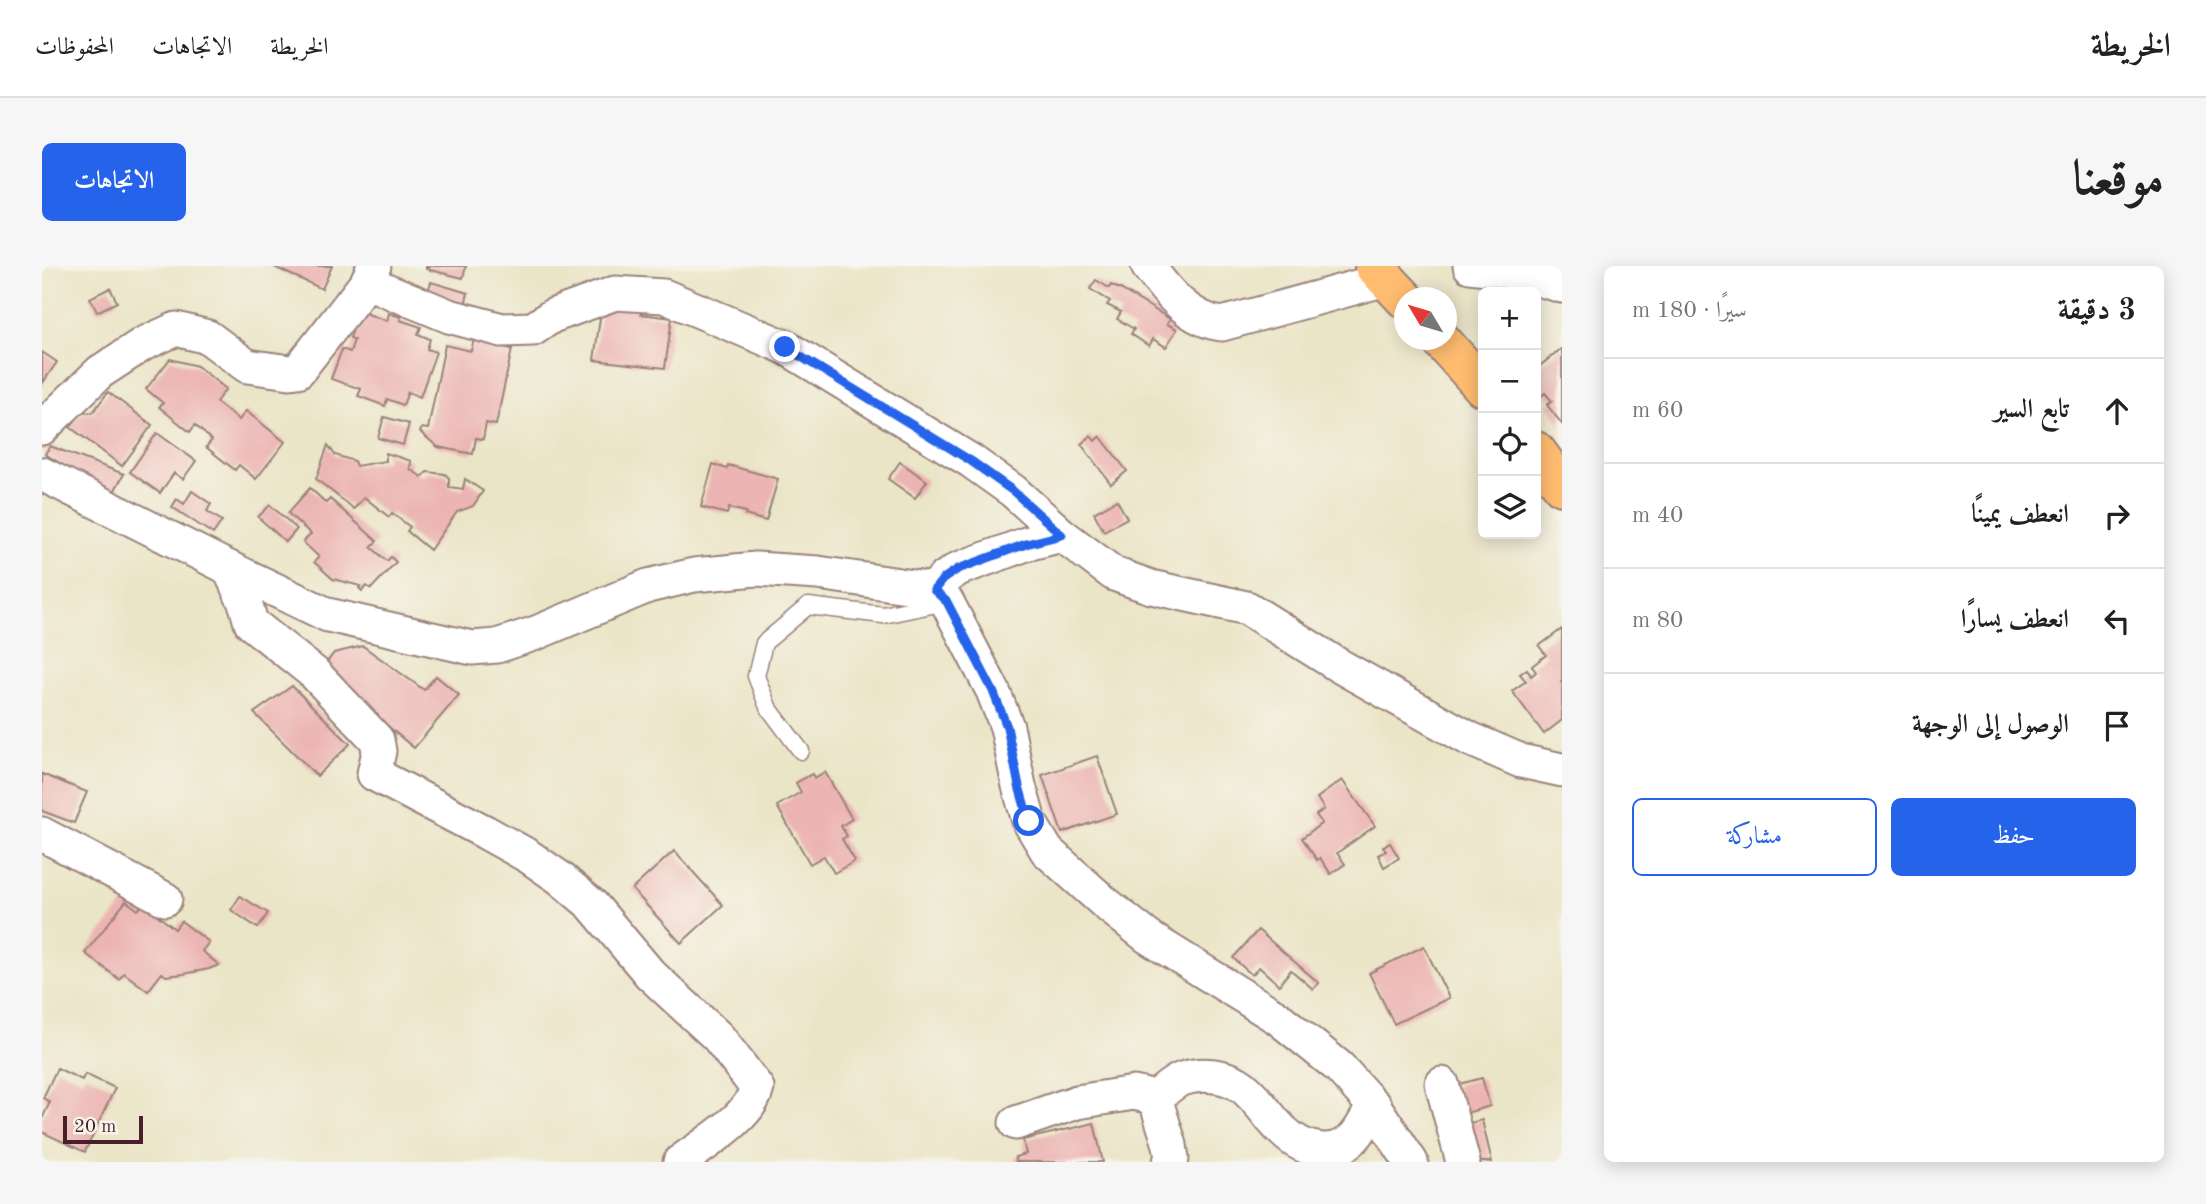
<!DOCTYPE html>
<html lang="ar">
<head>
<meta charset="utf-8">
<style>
  body { margin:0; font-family:"Old Standard TT",Amiri,serif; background:#f6f6f6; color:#222; direction:rtl }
  .controls { position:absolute; right:21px; top:21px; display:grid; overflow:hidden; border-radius:10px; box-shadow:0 4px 18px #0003 }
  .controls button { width:63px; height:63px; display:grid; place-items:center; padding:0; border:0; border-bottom:2px solid #e0e0e0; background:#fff; color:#222; font:35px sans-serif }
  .compass { position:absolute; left:1352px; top:21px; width:63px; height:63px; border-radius:50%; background:#fff; box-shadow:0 4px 18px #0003; rotate:308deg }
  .scale { position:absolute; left:21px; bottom:18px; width:80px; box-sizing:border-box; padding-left:7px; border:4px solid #4a1f2b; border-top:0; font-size:19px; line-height:24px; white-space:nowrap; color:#4a1f2b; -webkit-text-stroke:5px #f7f3e8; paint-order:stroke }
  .stop { position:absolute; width:21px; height:21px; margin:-16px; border:5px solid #2563eb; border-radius:50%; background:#fff }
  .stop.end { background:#2563eb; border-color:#fff; box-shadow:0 2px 7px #0008 }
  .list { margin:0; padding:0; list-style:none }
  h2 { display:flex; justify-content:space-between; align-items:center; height:91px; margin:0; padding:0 28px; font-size:30px }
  h2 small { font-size:23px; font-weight:400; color:#767676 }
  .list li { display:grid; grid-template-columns:46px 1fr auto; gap:21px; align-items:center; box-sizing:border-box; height:105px; padding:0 28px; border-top:2px solid #e0e0e0 }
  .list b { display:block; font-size:26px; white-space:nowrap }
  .list em { font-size:23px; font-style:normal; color:#767676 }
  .actions { display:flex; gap:14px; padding:21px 28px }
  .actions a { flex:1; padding:16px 0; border:2px solid #2563eb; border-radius:10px; text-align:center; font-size:24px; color:#2563eb }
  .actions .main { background:#2563eb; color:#fff }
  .icon { flex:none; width:38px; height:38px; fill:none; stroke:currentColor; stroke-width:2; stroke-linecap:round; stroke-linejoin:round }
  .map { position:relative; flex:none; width:1520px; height:896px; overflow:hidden; direction:ltr; border-radius:10px }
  header { display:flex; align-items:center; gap:42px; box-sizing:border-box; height:98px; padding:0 35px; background:#fff; border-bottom:2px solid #e0e0e0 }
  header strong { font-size:33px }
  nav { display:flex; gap:38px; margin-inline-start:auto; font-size:24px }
  .intro { display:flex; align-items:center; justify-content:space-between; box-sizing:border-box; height:168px; padding:0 42px }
  h1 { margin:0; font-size:49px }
  .button { padding:18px 32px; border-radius:10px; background:#2563eb; color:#fff; font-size:24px; font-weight:700 }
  main { display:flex; gap:42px; padding:0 42px }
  aside { flex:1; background:#fff; border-radius:10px; box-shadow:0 4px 18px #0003 }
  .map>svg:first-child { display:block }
  .building { fill:#ecb4b2 }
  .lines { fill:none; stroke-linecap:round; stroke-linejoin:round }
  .service-casing { stroke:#9a827a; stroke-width:19 }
  .minor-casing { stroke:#9a827a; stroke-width:37 }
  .primary-casing { stroke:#9a827a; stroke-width:42 }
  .service { stroke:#fff; stroke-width:16 }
  .minor { stroke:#fff; stroke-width:33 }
  .primary { stroke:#febc70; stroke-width:38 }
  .route { stroke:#2563eb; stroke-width:9 }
</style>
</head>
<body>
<header>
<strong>الخريطة</strong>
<nav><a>الخريطة</a><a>الاتجاهات</a><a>المحفوظات</a></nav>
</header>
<div class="intro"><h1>موقعنا</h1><a class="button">الاتجاهات</a></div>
<main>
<aside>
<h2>3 دقيقة<small>سيرًا · 180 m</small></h2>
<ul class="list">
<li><svg class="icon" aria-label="ahead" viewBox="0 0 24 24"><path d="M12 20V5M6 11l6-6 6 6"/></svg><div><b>تابع السير</b></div><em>60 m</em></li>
<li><svg class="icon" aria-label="right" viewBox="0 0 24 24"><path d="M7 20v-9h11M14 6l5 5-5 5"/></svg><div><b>انعطف يمينًا</b></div><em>40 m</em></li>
<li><svg class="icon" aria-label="left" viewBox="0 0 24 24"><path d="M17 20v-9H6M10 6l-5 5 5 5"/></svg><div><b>انعطف يسارًا</b></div><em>80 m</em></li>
<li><svg class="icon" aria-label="arrive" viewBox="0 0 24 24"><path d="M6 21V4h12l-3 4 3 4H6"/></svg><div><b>الوصول إلى الوجهة</b></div></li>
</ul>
<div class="actions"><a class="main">حفظ</a><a>مشاركة</a></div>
</aside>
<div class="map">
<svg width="1520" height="896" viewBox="0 0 1520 896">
  <rect width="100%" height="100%" fill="#f7f3e8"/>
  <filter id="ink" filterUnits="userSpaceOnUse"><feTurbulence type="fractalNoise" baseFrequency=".0143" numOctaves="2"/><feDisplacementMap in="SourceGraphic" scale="14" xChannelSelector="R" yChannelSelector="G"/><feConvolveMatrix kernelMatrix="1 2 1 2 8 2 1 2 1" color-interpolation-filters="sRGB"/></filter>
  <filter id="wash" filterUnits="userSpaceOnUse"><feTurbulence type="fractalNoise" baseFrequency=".00686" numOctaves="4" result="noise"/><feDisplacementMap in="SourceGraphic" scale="28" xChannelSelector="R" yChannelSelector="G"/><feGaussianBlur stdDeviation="1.57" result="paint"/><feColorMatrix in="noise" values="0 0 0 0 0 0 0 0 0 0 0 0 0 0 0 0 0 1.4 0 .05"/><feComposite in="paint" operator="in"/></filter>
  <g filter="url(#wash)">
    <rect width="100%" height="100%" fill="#ebe5c8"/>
    <g id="blocks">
      <g class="building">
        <polygon points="230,0 290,0 280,23"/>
        <polygon points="384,0 424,0 421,12 384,3"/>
        <polygon points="1054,14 1067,22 1069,19 1080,24 1128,53 1125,58 1135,63 1124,81 1111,73 1107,80 1089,68 1092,63 1075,53 1079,46 1065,39 1068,35 1048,23"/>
        <polygon points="389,16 426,27 422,43 384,33"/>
        <polygon points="68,22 75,36 55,46 48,32"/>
        <polygon points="560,38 599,44 599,48 630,52 623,102 552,94"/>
        <polygon points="317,45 345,55 347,47 359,51 358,54 379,61 376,68 388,73 385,83 394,86 378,131 366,126 361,139 345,133 343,140 316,130 319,123 289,113 300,83 308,86 312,74 308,72"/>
        <polygon points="433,69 453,79 470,83 454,159 444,157 441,173 434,172 431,188 396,181 378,166 380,162 386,163 403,79 429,85"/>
        <polygon points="1520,82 1520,158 1505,139 1510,135 1503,127 1498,131 1494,125 1494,103"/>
        <polygon points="0,86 15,96 0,118"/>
        <polygon points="128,93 155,100 184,123 174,136 197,154 204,145 243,176 214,213 197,199 193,204 164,181 170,174 153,159 148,166 117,141 121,137 104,123"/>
        <polygon points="66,126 110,159 80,200 28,161 39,147 51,146"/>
        <polygon points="342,151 367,158 361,179 336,172"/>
        <polygon points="115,167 154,195 141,213 132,207 118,227 88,206"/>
        <polygon points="1049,170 1053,175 1058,170 1085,205 1069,218 1039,178"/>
        <polygon points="286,179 293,189 312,195 314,200 344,195 344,187 369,195 368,203 380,211 385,206 403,208 407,212 407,221 421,223 423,213 441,225 431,240 415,246 388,284 365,265 368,261 350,247 347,251 322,231 312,243 274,213"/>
        <polygon points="8,180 82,208 70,229 3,188"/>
        <polygon points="858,196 885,215 873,232 846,213"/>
        <polygon points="671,198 685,203 686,199 736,213 724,255 703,249 704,246 687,242 685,248 659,241"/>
        <polygon points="268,222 284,237 288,233 335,275 329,281 345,295 349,291 354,296 329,323 325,320 320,325 317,322 319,320 291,313 272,296 277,291 261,276 269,268 246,247"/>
        <polygon points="150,225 169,238 165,245 180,255 171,268 130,241 135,233 142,238"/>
        <polygon points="1075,234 1085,252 1062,265 1052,247"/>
        <polygon points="228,239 255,263 244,276 216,251"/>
        <polygon points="1520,363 1520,454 1502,468 1470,425 1484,415 1478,408 1485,403 1489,410 1494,406 1490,400 1504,389 1497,380"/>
        <polygon points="321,380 382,424 394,410 417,429 372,482 279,404 292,387"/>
        <polygon points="250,420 308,478 275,510 212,447"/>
        <polygon points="1055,490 1075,548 1020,567 1000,509"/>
        <polygon points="783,506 810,553 799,560 805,570 800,573 813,595 792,607 782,590 768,598 735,540 759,526 754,517 770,508 772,512"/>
        <polygon points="0,508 45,526 32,557 0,545"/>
        <polygon points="1300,514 1333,560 1295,587 1303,598 1289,608 1278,592 1275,594 1260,572 1280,557 1274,549 1282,543 1275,532"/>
        <polygon points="1348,577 1357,592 1342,601 1336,589 1344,585 1341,580"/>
        <polygon points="632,585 681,639 639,677 590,623"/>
        <polygon points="198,630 226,647 216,662 189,644"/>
        <polygon points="84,635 96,644 101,638 133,663 139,655 167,676 160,685 177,699 167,703 141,708 124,710 120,707 106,725 82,707 77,713 43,687"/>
        <polygon points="1216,664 1277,717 1271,723 1249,704 1237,719 1217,701 1210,709 1191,692"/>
        <polygon points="1382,680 1407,732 1352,758 1327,707"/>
        <polygon points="15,802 40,814 43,808 73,822 43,886 0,866 0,853 8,836 1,832"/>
        <polygon points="1440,812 1448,840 1421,848 1414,819"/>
        <polygon points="1440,854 1450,896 1437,896 1428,857"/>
        <polygon points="1052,857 1061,896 974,896 973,891 984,888 981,874"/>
      </g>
    </g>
  </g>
  <g filter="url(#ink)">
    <use href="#blocks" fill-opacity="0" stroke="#9a827a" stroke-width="2"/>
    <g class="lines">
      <g class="service-casing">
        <polyline id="service" points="759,485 726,441 714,410 722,377 766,340 841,349 904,336"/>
      </g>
      <g class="minor-casing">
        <g id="minor">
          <path d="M1106,0c18,25 41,54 74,58l164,-45"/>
          <path d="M1428,0c34,3 60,10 92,20"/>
          <polyline points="325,16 407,50 460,64 491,63 510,50 573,27 622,30 743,81 929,195 971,225 1020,269 1072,308 1109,321 1205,342 1296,399 1428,473 1479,495 1520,504"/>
          <polyline points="0,162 58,106 101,78 134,63 166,71 205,100 248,106 256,105 325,16 332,0"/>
          <polyline points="0,208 187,302 286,349 430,382 455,380 494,367 606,320 652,309 714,303 776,307 892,324"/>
          <polyline points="1020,269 984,278 916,303 901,313 892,324 905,336 951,425 965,461 977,520 987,555 1005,585 1063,637 1106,671 1236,752 1297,801 1332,840 1369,896"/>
          <path d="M187,302l17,37 5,18 63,50 63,67 2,11 -5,23 111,58 43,24 32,22 32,27 58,69 68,63 39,51c-6,29 -53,56 -77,74"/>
          <polyline points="0,568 123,633"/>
          <polyline points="1400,818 1421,896"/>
          <polyline points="1113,832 1128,879 1130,893 1128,896"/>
          <path d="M974,857l61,-21 57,-9 21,5c8,-6 18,-16 27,-19 19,-7 45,-4 61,8 16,13 26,31 40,44 20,20 54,29 74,3 7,-9 11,-19 17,-28"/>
        </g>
      </g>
      <g class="primary-casing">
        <g id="primary">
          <polyline points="1332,0 1363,33"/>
          <polyline points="1399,74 1441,121"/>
          <polyline points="1494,185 1520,220"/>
        </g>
      </g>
      <use href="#service" class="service"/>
      <use href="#minor" class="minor"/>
      <use href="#primary" class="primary"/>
    </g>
  </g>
  <g class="lines" filter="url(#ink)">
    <polyline class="route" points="743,81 929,195 971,225 1020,269 984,278 916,303 901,313 892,324 905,336 951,425 965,461 977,520 987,555"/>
  </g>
</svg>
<div class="controls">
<button>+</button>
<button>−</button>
<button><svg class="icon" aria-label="locate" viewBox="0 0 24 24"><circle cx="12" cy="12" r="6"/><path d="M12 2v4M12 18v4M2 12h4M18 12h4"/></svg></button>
<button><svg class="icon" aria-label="layers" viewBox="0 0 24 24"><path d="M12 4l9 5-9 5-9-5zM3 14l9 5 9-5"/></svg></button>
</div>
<svg class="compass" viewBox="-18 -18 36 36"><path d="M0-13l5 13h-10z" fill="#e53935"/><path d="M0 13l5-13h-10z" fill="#767676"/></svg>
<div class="scale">20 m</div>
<div class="stop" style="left:987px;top:555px"></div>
<div class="stop end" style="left:743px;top:81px"></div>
</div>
</main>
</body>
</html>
